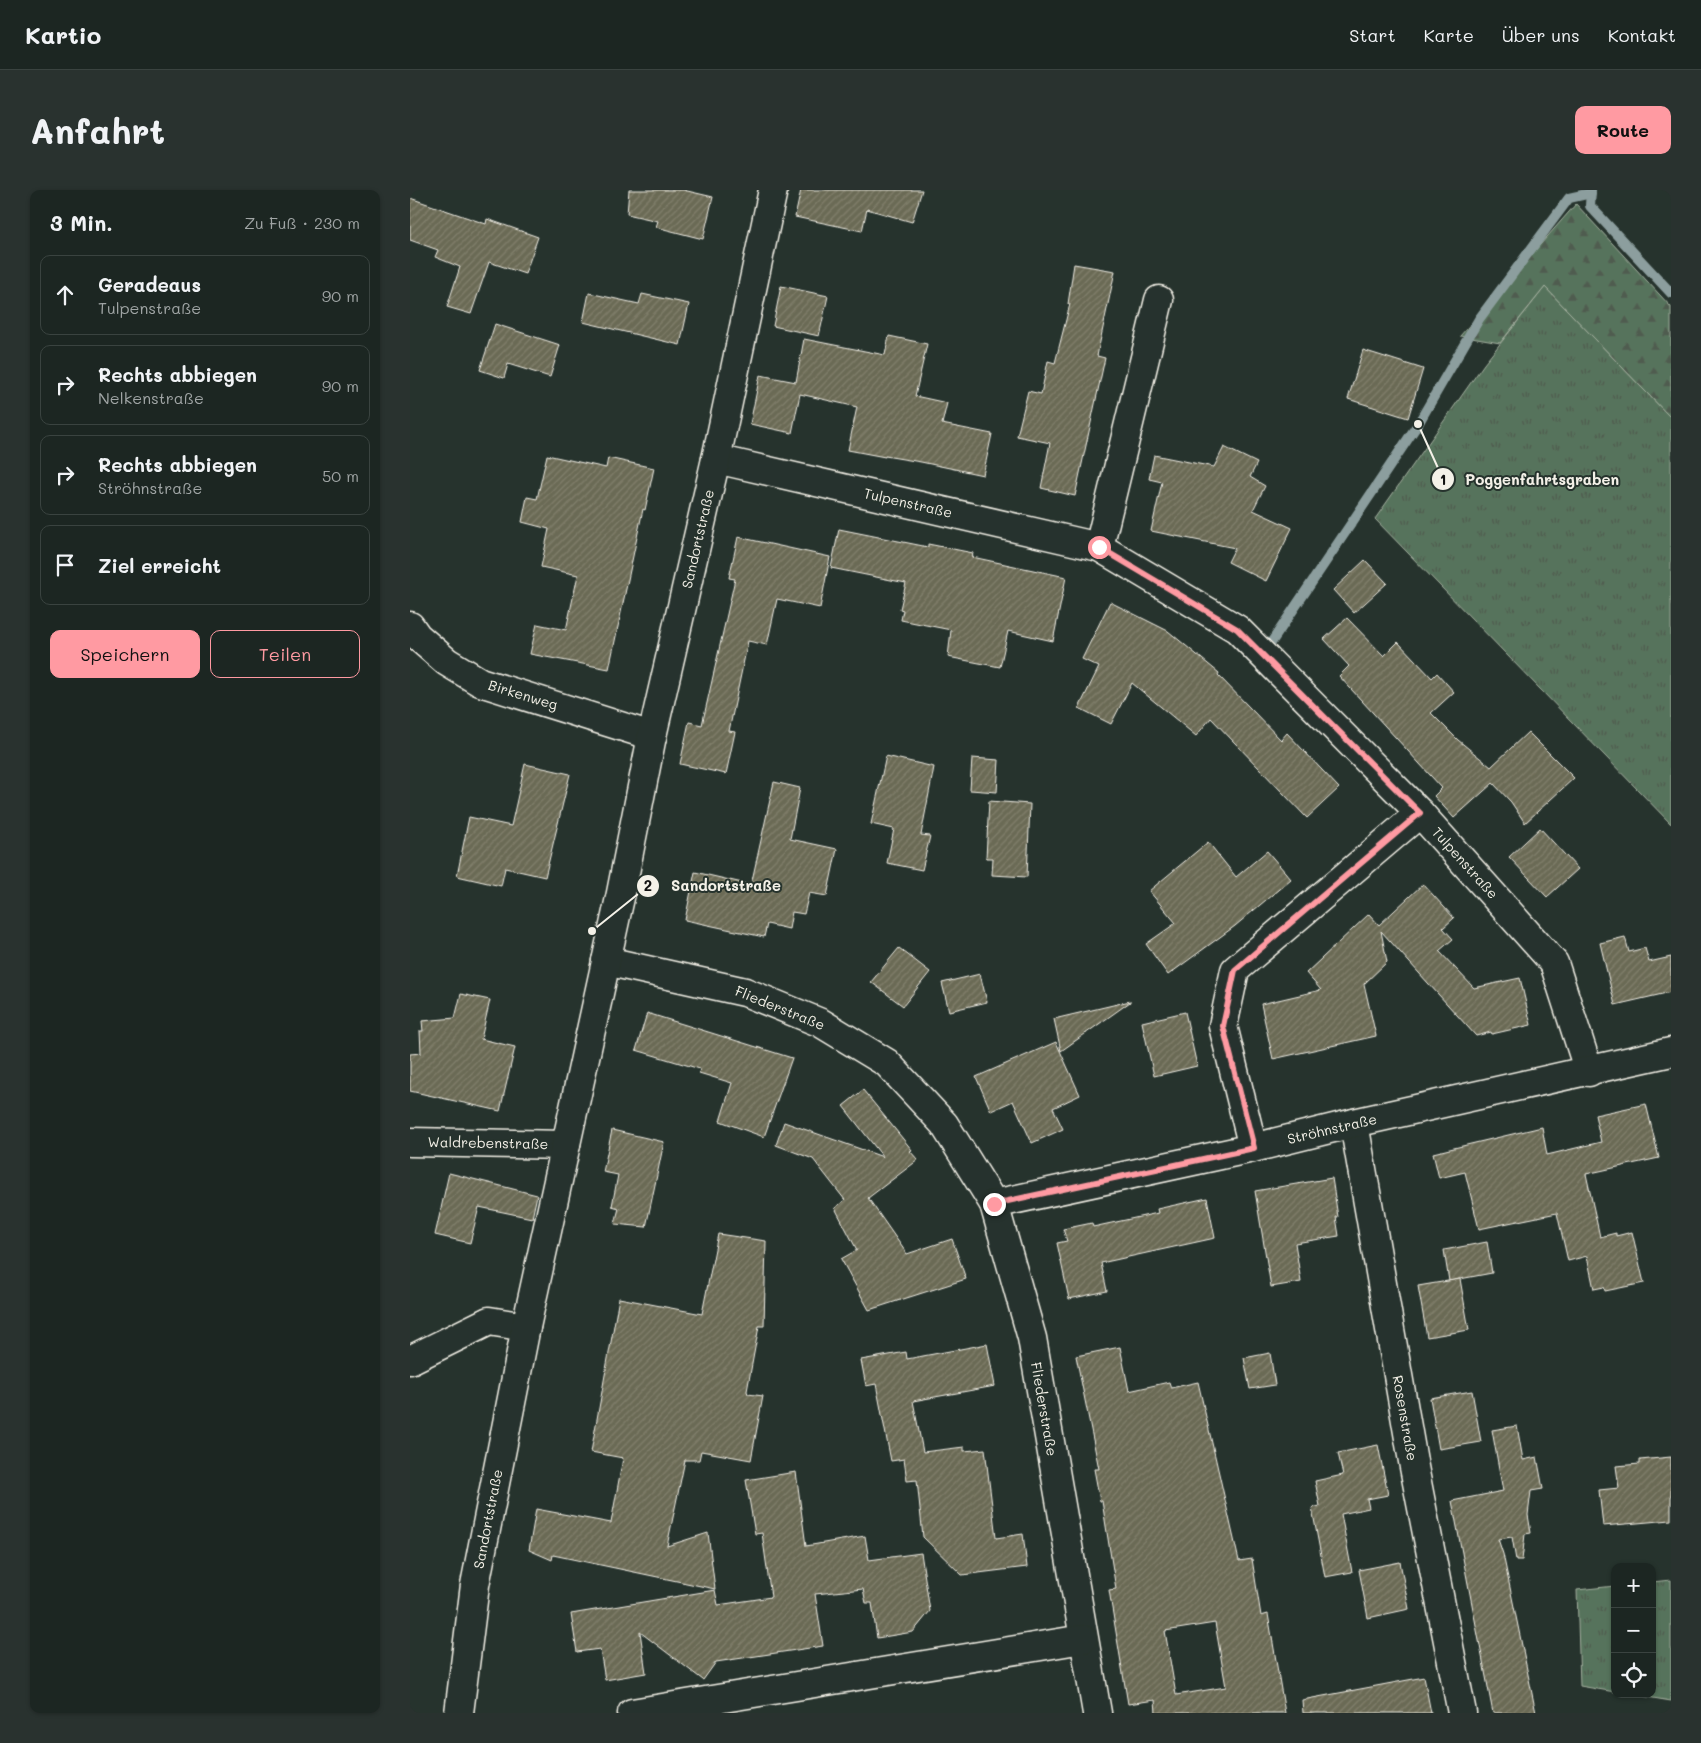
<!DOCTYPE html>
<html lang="de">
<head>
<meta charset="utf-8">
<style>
  body { margin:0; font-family:Mali,sans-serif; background:#29322f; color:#f1f3f6 }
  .controls { position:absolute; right:15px; bottom:15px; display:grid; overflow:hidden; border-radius:10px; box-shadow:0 1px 4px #0004 }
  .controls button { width:45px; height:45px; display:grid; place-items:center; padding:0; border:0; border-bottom:1px solid #3a4340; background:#1c2622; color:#f1f3f6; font:25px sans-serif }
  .stop { position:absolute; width:15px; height:15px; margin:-11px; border:4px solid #ff9aa2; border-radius:50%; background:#fff }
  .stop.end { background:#ff9aa2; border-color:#fff; box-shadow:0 1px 5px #0008 }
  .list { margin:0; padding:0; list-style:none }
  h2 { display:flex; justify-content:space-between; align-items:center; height:65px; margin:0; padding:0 20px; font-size:21px }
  h2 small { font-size:16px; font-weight:400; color:#a0a5a5 }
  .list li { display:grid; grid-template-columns:32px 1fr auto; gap:15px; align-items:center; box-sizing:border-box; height:80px; margin:0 10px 10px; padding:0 10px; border:1px solid #3a4340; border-radius:10px }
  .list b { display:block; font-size:19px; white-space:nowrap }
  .list p { margin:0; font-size:16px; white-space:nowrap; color:#a0a5a5 }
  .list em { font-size:16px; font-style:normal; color:#a0a5a5 }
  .actions { display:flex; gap:10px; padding:15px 20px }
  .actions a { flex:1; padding:11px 0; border:1px solid #ff9aa2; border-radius:10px; text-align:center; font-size:18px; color:#ff9aa2 }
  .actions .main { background:#ff9aa2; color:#111 }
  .icon { flex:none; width:28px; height:28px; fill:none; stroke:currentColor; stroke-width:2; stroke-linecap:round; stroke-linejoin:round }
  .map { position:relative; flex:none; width:1261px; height:1523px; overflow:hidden; border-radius:10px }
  header { display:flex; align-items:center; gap:30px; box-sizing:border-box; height:70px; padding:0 25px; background:#1c2622; border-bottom:1px solid #3a4340 }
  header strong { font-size:24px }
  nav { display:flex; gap:28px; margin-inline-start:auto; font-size:18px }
  .intro { display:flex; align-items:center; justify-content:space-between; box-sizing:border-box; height:120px; padding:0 30px }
  h1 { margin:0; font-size:35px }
  .button { padding:12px 22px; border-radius:10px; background:#ff9aa2; color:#111; font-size:18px; font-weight:700 }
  main { display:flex; gap:30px; padding:0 30px }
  aside { flex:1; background:#1c2622; border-radius:10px; box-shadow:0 1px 4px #0004 }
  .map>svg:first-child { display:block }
  .grass { fill:url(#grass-tufts); stroke:#a6b2a2 }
  .forest { fill:url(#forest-firs); stroke:#a6b2a2 }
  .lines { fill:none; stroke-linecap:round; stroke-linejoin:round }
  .stream { stroke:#8c9e9e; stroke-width:10 }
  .building { fill:url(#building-hatch); stroke:#f4f1e8; fill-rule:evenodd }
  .minor-casing { stroke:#f4f1e8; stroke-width:31 }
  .minor { stroke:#26332d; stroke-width:28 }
  .route { stroke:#ff9aa2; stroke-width:6 }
  .labels { text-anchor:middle; stroke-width:4; stroke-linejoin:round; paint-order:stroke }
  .street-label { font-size:14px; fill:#f4f1e8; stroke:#26332d }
  .leader { fill:none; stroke:#f4f1e8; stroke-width:2 }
  .callout-dot { fill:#f4f1e8; stroke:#26332d; stroke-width:2 }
  .mark-label { font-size:15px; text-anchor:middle; font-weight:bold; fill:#111 }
  .callout-label { font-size:15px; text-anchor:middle; font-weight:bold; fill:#f4f1e8; stroke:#26332d; stroke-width:4; stroke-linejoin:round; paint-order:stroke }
</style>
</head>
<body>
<header>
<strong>Kartio</strong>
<nav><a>Start</a><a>Karte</a><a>Über uns</a><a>Kontakt</a></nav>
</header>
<div class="intro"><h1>Anfahrt</h1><a class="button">Route</a></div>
<main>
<aside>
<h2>3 Min.<small>Zu Fuß · 230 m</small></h2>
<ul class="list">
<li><svg class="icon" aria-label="ahead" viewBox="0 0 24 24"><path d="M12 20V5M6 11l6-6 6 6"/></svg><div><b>Geradeaus</b><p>Tulpenstraße</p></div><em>90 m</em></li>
<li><svg class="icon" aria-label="right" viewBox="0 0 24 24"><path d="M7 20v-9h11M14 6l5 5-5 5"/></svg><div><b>Rechts abbiegen</b><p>Nelkenstraße</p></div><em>90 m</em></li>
<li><svg class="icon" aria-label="right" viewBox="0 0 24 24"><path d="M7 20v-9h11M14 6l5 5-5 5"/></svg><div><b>Rechts abbiegen</b><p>Ströhnstraße</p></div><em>50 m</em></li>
<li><svg class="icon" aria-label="arrive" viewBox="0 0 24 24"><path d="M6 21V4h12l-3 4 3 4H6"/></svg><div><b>Ziel erreicht</b></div></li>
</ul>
<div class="actions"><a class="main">Speichern</a><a>Teilen</a></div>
</aside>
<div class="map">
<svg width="1261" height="1523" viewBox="0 0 1261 1523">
  <defs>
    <pattern id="grass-tufts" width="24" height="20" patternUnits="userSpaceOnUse" patternTransform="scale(1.25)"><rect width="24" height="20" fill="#57735b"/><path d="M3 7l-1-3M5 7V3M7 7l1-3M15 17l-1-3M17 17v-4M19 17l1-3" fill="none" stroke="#4f5b4f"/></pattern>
    <pattern id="forest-firs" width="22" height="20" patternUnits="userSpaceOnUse" patternTransform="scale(1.25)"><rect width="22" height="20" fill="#57735b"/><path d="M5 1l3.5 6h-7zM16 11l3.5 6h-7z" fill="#4f5b4f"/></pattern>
    <pattern id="building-hatch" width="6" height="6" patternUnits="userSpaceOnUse" patternTransform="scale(1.25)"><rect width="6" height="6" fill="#6b6a55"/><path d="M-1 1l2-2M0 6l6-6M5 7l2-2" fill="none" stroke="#81806d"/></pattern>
  </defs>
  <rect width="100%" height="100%" fill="#26332d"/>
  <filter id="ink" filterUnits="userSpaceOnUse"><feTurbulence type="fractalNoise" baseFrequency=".02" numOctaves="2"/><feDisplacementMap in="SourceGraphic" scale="10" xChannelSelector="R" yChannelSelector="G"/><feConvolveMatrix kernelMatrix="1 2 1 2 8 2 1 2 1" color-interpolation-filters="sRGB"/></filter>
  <g filter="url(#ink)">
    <g class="grass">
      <polygon points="1135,97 1261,228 1261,634 965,329 1074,174"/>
      <polygon points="1261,1390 1261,1511 1219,1504 1242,1504 1242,1392"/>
      <polygon points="1205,1396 1205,1502 1170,1496 1167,1400"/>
    </g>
    <polygon class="forest" points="1166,14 1261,117 1261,228 1135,97 1090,153 1050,146"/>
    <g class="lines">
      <g class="stream">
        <polyline points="1181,0 1180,16 1261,103"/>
        <polyline points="861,453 1008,234 1069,129 1159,8 1181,3"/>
      </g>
    </g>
    <g class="building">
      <polygon points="219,0 273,0 303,7 293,49 246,37 248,31 217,24"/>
      <polygon points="391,0 512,0 502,32 457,19 452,41 385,27"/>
      <polygon points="0,8 76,34 77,29 128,47 115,84 79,72 61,124 37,117 50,77 25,67 28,60 0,50"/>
      <polygon points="664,74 705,81 687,166 695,168 665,306 631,298 640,253 607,246 618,201 631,204 638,171 645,173 660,114 658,114"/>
      <polygon points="371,96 418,106 409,146 363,136"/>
      <polygon points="179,103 229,114 232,104 279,114 270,155 173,132"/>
      <polygon points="85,134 150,155 140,187 98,174 94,188 70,180"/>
      <polygon points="479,146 517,154 505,206 537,213 532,234 582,244 573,285 511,272 475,266 475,267 438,260 447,217 390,204 382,243 340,234 350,185 386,192 394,149 475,165"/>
      <polygon points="953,160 1013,179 998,228 938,209"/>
      <polygon points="814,257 847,273 840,287 855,296 843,320 882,338 856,391 818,372 825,358 741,341 752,292 739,289 744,265 804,277"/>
      <polygon points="137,265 196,278 198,268 244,278 235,320 233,319 199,479 120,464 127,434 156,440 168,385 131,377 139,339 112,332 117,307 127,309"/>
      <polygon points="429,339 518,357 518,354 563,363 562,367 656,387 643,451 598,441 590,477 538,467 541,440 491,430 493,420 490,419 496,393 421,378"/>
      <polygon points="328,347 420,367 410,418 367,409 357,455 338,451 319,541 325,542 316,584 270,574 279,532 292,535 325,389 319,388"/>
      <polygon points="955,370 977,393 944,423 923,400"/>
      <polygon points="700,412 758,441 809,483 808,485 871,550 877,543 929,598 897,628 801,528 786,546 722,493 701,534 669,518 689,477 672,469"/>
      <polygon points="937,428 974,466 988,452 1022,488 1027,483 1044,502 1021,523 1048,550 1081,577 1118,542 1164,588 1115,633 1101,612 1083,593 1044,628 1024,606 1032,598 929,486 939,476 914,449"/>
      <polygon points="476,566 524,577 511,645 520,646 512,680 477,673 484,639 461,634"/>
      <polygon points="562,568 589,570 587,602 560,600"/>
      <polygon points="115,574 160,584 135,687 95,678 91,696 47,686 59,627 101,636"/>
      <polygon points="364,592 390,598 380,649 427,659 417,706 399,703 394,724 382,722 379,739 357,734 354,747 275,730 285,682 341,695"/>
      <polygon points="579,611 620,614 617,687 582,685 583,668 576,668"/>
      <polygon points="1130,638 1168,679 1137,707 1099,667"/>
      <polygon points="798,652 826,687 857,661 881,689 825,736 758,785 736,754 766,733 739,701"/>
      <polygon points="1013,694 1044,728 1033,738 1043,749 1029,761 1064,798 1110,788 1121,835 1082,844 1081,842 1066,846 971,741 977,772 954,794 966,846 863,869 851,814 911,800 896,783 959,724 969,735"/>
      <polygon points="1215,747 1219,762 1235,758 1239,772 1261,767 1261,802 1205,815 1190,753"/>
      <polygon points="489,758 520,782 493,816 461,792"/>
      <polygon points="570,784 577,812 539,821 532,793"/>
      <polygon points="51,804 80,810 71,849 105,857 90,921 0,901 0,864 11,863 10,841 13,841 12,831 45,828"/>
      <polygon points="720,811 720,812 651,861 644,829"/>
      <polygon points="775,822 787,876 744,886 732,832"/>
      <polygon points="237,823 382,868 354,947 310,931 322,893 289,883 290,879 226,860"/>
      <polygon points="646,852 670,905 643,918 653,939 622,953 603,911 581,921 566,887"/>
      <polygon points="453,900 502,960 500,961 508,970 458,1008 497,1064 542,1049 556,1089 459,1120 431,1069 447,1060 425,1018 435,1010 403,969 366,955 374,932 473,967 433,916"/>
      <polygon points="1236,914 1249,968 1176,984 1190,1047 1206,1043 1206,1046 1222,1042 1234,1093 1195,1101 1194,1097 1184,1099 1177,1066 1158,1071 1147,1023 1069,1039 1055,982 1029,988 1023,963 1132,937 1137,965 1191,952 1185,925"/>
      <polygon points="202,940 254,952 236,1037 205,1034 209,1018 202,1016 208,985 193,982"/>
      <polygon points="39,983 127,1005 122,1028 69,1017 60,1053 25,1045"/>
      <polygon points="922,988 928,1027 926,1027 929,1046 885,1053 891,1092 861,1097 845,1001"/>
      <polygon points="797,1008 805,1048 691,1073 697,1101 659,1109 647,1053 657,1051 653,1039 682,1033 683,1037 748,1023 747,1019"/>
      <polygon points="308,1044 356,1051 354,1136 349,1136 337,1201 338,1204 353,1206 341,1270 291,1261 289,1270 275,1270 257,1356 298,1343 305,1399 143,1365 142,1370 119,1360 126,1319 201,1333 213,1268 181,1262 209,1108 292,1124"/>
      <polygon points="1077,1052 1082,1083 1039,1091 1034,1060"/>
      <polygon points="1050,1089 1059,1140 1017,1147 1008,1096"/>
      <polygon points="577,1154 585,1196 503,1211 513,1262 554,1257 554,1261 575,1259 586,1348 613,1344 617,1377 552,1385 513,1347 507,1290 497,1291 494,1269 481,1271 466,1194 456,1196 451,1170 496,1162 497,1169"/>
      <path d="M710,1157l9,44 40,-9 2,6 27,-6 41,179 13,-2 9,57 7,-2 17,99h-129l-1,-13 -27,4 -19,-114 7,-1 -14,-88h-2l-6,-32h5l-23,-113zM805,1433l11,64 -50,8 -11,-64z"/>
      <polygon points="860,1163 865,1195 840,1199 834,1168"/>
      <polygon points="1062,1201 1071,1252 1029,1259 1020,1208"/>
      <polygon points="1107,1236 1113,1270 1127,1267 1133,1299 1121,1301 1118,1325 1121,1343 1115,1344 1112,1370 1106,1370 1102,1347 1088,1349 1093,1364 1126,1523 1083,1523 1042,1311 1093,1301 1082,1240"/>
      <polygon points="968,1255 978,1305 957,1309 959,1318 931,1324 942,1382 915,1387 902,1318 910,1316 905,1291 933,1285 928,1263"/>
      <polygon points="1261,1267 1261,1330 1193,1336 1189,1300 1209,1298 1206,1276 1230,1274 1230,1270"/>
      <polygon points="386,1282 396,1356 455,1346 459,1370 511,1363 520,1421 503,1442 467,1448 462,1413 456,1413 453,1399 405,1404 413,1456 306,1472 293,1490 230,1442 236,1483 195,1490 190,1459 167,1462 161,1424 305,1400 308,1415 361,1407 352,1343 345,1344 336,1290"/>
      <polygon points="990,1372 999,1419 958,1428 949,1380"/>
      <polygon points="1014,1487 1021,1523 893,1523 892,1510"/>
    </g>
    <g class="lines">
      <g class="minor-casing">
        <g id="minor">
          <polyline points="306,269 689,357 827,439 1010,623 1144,773 1179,882"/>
          <polyline points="689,357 749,110"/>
          <polyline points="0,436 7,446 37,472 70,492 242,546"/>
          <polyline points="196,771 335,802 411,833 477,873 534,934 584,1014 622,1148 687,1523"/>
          <polyline points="944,933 1004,1277 1052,1523"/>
          <polyline points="0,952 156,955"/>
          <polyline points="843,958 813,836 825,780 1010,623"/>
          <polyline points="584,1014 843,958 944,933 1261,862"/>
          <polyline points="0,1170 79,1131 116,1137"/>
          <polyline points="49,1523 65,1395 116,1137 211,703 242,546 306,269 363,0"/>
          <polyline points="222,1523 673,1449"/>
        </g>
      </g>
      <use href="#minor" class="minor"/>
    </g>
  </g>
  <g class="lines" filter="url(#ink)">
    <polyline class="route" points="584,1014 844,958 813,836 825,780 1010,623 827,439 689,357"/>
  </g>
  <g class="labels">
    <g class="street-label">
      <text transform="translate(498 313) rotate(13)" y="5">Tulpenstraße</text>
      <text transform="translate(288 349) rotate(-77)" y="5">Sandortstraße</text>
      <text transform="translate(113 505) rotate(17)" y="5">Birkenweg</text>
      <text transform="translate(1055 673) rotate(48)" y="5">Tulpenstraße</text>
      <text transform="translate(370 818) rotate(22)" y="5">Fliederstraße</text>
      <text transform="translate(922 939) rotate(-13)" y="5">Ströhnstraße</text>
      <text transform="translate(78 953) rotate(1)" y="5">Waldrebenstraße</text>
      <text transform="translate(634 1219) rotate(80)" y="5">Fliederstraße</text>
      <text transform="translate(995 1228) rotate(80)" y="5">Rosenstraße</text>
      <text transform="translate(78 1329) rotate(-79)" y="5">Sandortstraße</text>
    </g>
  </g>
  <path class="leader" d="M1008 234L1033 289M182 741L238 696"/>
  <g class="callout-dot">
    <circle cx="1008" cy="234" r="5"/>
    <circle cx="182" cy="741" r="5"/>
    <circle cx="1033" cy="289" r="12"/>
    <circle cx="238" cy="696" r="12"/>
  </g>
  <g class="mark-label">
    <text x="1033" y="295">1</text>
    <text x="238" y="701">2</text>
  </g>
  <g class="callout-label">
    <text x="1132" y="295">Poggenfahrtsgraben</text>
    <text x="316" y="701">Sandortstraße</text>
  </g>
</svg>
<div class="controls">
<button>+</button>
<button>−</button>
<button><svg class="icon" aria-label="locate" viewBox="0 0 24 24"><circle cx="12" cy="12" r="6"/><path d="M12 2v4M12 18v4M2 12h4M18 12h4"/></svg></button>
</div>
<div class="stop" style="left:689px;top:357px"></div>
<div class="stop end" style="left:584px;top:1014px"></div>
</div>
</main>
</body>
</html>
